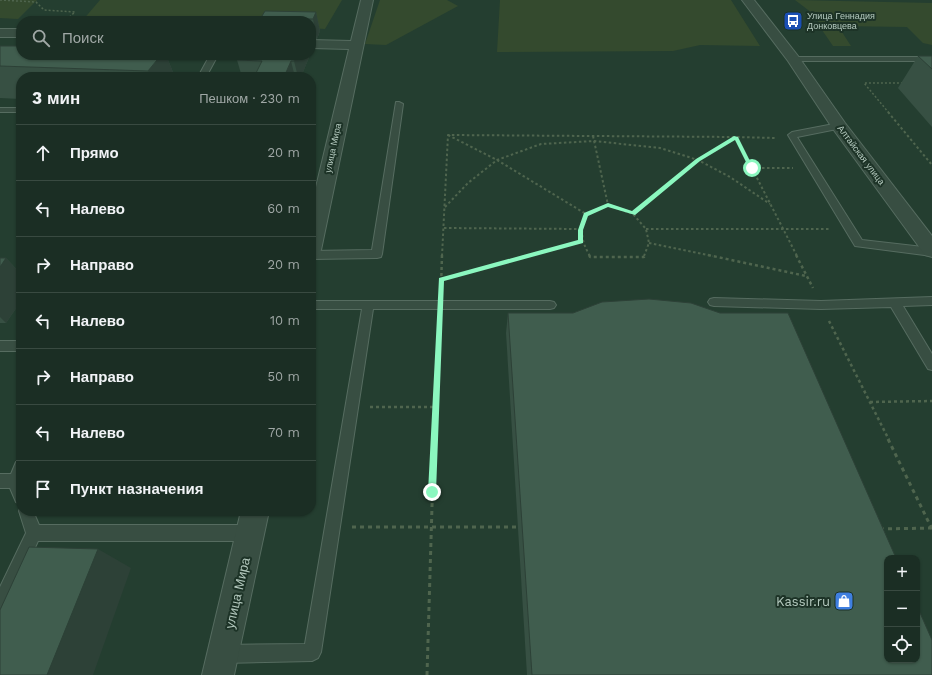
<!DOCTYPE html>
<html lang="ru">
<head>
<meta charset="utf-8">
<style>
  body { margin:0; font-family:"Work Sans",sans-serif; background:#283a31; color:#f1f3f6 }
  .controls { position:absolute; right:12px; bottom:12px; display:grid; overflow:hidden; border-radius:8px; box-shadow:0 1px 3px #0004 }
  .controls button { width:36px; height:36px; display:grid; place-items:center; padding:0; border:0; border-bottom:1px solid #394a41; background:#1b2e24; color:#f1f3f6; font:20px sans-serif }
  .stop { position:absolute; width:12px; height:12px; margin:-9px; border:3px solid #8bf7bf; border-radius:50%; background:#fff }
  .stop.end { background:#8bf7bf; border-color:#fff; box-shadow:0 1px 4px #0008 }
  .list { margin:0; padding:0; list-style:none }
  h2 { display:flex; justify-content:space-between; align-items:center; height:52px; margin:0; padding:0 16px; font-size:17px }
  h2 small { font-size:13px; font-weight:400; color:#a0a8a6 }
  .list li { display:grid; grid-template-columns:26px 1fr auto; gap:12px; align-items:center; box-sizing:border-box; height:56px; padding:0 16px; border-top:1px solid #394a41 }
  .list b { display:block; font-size:15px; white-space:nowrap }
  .list em { font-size:13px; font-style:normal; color:#a0a8a6 }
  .icon { flex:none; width:22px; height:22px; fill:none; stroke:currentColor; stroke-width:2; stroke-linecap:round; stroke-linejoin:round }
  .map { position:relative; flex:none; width:932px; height:675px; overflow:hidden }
  .search { position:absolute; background:#1b2e24; box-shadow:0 1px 3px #0004; left:16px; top:16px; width:300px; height:44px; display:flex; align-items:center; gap:10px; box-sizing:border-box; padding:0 14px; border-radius:16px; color:#a0a8a6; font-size:15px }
  .panel { position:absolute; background:#1b2e24; box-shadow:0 1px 3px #0004; left:16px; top:72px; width:300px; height:444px; border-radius:16px }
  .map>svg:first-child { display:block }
  .green { fill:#344a2e }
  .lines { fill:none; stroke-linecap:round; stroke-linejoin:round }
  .lane-casing { stroke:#566c60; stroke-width:2 }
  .street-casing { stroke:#566c60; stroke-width:2 }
  .path-far3 { stroke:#4f654e; stroke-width:1.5; stroke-dasharray:2 2; stroke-linecap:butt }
  .path-far2 { stroke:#4f654e; stroke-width:2; stroke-dasharray:2.5 2.5; stroke-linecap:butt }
  .path-far1 { stroke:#4f654e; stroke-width:2.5; stroke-dasharray:3 3; stroke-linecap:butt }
  .path { stroke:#4f654e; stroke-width:3; stroke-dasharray:4 4; stroke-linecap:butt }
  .lane { fill:#384e42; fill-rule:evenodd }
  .street { fill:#384e42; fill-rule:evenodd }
  .wall { fill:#375043 }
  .shaded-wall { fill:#2d4137 }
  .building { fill:#405d4e; stroke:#2d4137 }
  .route { fill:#8bf7bf }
  .labels { text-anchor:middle; stroke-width:4; stroke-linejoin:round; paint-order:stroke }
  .far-poi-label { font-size:9px; fill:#b4c9be; stroke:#1d3327; text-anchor:start }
  .far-street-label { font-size:9px; fill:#b4c9be; stroke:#1d3327 }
  .near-street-label { font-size:13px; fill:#b4c9be; stroke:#1d3327 }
  .near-poi-label { font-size:13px; fill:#b4c9be; stroke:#1d3327; text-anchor:end }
</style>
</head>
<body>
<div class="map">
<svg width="932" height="675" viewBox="0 0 932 675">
  <rect width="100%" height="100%" fill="#243e30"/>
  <g class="green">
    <polygon points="0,0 37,0 18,19 0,18"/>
    <polygon points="100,0 342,0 325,29 311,28 311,21 82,21"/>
    <polygon points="380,0 447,0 458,6 386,45 365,44"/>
    <polygon points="500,0 731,0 760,46 700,45 673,51 497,52"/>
    <polygon points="795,0 932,3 932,45 923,43 907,27 838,26 851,46 833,46 822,30 816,16"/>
  </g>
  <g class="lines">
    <g class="lane-casing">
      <g id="lane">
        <polygon points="210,55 218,55 206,77 198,77"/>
        <polygon points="790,57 932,57 932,61 793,61 789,59"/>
        <polygon points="396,102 399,102 403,104 382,254 381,257 377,258 311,259 311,251 372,250"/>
        <rect x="0" y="108" width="21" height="4"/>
        <polygon points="839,123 843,126 842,128 797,137 862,240 932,248 932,256 855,246 788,135 792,132"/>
        <polygon points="932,297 932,305 903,306 932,354 932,370 928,369 891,307 821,309 714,306 710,305 708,302 710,299 714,298 821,301"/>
        <polygon points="311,301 550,301 554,302 556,305 554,308 550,309 373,309 321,652 318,658 312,661 223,663 217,660 214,654 217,648 223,645 305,644 362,309 311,309"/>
        <rect x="0" y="341" width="21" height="10"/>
        <polygon points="21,460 21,504 16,502 10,488 0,488 0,474 11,474 16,462"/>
        <polygon points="21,506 21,511 33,511 39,525 251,525 256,528 259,533 256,538 251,541 38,541 6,611 0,613 0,587 26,533 19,511"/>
      </g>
    </g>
    <g class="street-casing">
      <g id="street">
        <polygon points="361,0 373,0 321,250 318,255 311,257 311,208 349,49 311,48 311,40 351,41"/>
        <polygon points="742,0 754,0 798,56 845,123 932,236 932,257 925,255 833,129 788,61"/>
        <rect x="0" y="29" width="21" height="8"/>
        <polygon points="241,511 269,511 234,675 202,675"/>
      </g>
    </g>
    <g class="path-far3">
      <polyline points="0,0 36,2 44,10 75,12 65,21"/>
      <polyline points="889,113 864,83 903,83"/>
    </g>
    <g class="path-far2">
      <polyline points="888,112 932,165"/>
      <polyline points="448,135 497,160 586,214"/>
      <polyline points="593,136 608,205"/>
      <polyline points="752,168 793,168"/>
      <polyline points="445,207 468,183 497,160 541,144 594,141 660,148 698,160 730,177 770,204"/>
      <polyline points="633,214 698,160 736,137 777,138"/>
      <polyline points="444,228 580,229"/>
      <polyline points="646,229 830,229"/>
      <polyline points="649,243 713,256"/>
      <polyline points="442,256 448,135 736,137 797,256"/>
      <polyline points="526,256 581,241"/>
      <path d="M590,256c-9,-15 -10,-25 -4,-42l22,-9 25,9 13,15 3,14 -5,13"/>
    </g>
    <g class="path-far1">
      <polyline points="589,255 590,257 644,257 645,255"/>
      <polyline points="708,255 806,276"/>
      <polyline points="796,255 813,288"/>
      <polyline points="441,280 529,255"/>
      <polyline points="441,288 442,255"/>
      <polyline points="829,321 889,440"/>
      <polyline points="17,329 21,320"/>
      <polyline points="870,402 932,401"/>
      <polyline points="370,407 436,407"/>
      <polyline points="434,440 439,321"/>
    </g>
    <g class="path">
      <polyline points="888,439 932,529"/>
      <polyline points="352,527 518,527"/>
      <polyline points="880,529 932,528"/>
      <polyline points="427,675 434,439"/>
    </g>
    <use href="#lane" class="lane"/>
    <use href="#street" class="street"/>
  </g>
  <g class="wall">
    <polygon points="316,12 320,31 317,39 311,39 311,21 259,21"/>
    <polygon points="0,46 21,55 166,55 175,77 21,77 21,99 0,98"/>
    <polygon points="310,55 301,77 242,77 237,60"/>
    <polygon points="918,56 932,56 932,127 898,88"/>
    <polygon points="0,258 6,258 21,274 21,301 6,323 0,323"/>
    <polygon points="508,313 932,675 527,675 506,333"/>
  </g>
  <g class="shaded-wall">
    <polygon points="316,12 320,31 317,39 313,19"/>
    <polygon points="311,42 313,50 311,54"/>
    <polygon points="161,55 166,55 175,77 151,77 148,71"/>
    <polygon points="297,55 310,55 301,77 298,77 294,61"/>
    <polygon points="291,61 295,77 284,77"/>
    <polygon points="6,258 21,274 21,301 6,323 0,317 0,267"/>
    <polygon points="98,549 131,568 93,675 47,675"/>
  </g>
  <g class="building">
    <polygon points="265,11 316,12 313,19 306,19 306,21 259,21"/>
    <polygon points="0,46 21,46 21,55 161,55 148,71 0,66"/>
    <polygon points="240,55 297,55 294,61 291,61 284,77 254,77 262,61 237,60"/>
    <polygon points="918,56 932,56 932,69"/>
    <polygon points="0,258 6,258 0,267"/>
    <polygon points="649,299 691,303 720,313 788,313 896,558 887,558 887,660 917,660 917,606 932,640 932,675 532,675 508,313 573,313 602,302"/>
    <polygon points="21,471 21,475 19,475"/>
    <polygon points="29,547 98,549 47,675 0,675 0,610"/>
  </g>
  <polygon class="route" points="734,136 738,137 754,169 749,168 735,140 700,161 635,215 608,207 588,216 583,230 583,243 444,281 436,492 432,496 429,495 428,492 439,278 578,240 578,230 584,213 608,203 632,211 696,159"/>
  <defs>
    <g id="bus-square" transform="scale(1)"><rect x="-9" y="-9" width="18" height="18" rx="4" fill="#1a4fb4" stroke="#1d3327"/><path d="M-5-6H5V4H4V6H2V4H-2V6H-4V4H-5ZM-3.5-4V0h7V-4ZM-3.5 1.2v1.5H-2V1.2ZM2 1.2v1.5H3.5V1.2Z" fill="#fff"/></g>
    <g id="shop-square" transform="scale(1)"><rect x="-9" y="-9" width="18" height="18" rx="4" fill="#3f7fe0" stroke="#1d3327"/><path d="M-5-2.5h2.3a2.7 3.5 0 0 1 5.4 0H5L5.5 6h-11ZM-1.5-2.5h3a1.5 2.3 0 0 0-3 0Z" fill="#fff"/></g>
  </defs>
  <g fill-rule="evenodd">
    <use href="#bus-square" x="793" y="21"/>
    <use href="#shop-square" x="844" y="601"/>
  </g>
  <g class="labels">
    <g class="far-poi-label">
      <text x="807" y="19">Улица Геннадия<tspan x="807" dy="10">Донковцева</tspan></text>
    </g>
    <g class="far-street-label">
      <text transform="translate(333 148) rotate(-78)" y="3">улица Мира</text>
      <text transform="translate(861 155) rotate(53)" y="3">Алтайская улица</text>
    </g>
    <g class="near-street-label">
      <text transform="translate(237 593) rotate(-77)" y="5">улица Мира</text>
    </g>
    <g class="near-poi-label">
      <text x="830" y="606">Kassir.ru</text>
    </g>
  </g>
</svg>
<div class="controls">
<button>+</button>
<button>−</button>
<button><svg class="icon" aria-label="locate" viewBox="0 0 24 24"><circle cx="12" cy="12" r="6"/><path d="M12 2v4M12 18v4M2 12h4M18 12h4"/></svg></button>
</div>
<div class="stop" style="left:752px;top:168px"></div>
<div class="stop end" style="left:432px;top:492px"></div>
<div class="search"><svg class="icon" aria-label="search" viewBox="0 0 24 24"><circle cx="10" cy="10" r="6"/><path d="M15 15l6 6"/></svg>Поиск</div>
<section class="panel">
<h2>3 мин<small>Пешком · 230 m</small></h2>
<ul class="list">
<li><svg class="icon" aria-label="ahead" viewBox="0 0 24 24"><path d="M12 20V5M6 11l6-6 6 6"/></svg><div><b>Прямо</b></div><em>20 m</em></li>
<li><svg class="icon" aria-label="left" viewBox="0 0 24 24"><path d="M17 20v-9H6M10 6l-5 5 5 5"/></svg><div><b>Налево</b></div><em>60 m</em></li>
<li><svg class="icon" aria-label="right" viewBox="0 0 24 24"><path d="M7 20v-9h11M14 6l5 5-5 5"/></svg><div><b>Направо</b></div><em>20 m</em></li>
<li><svg class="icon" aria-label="left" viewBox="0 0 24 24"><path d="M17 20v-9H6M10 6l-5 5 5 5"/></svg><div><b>Налево</b></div><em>10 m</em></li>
<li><svg class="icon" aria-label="right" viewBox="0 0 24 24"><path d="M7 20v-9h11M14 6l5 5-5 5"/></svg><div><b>Направо</b></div><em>50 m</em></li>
<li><svg class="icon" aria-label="left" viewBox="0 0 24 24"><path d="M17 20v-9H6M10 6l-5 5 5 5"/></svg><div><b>Налево</b></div><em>70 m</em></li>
<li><svg class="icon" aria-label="arrive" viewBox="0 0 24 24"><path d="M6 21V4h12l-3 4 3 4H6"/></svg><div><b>Пункт назначения</b></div></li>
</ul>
</section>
</div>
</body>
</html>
